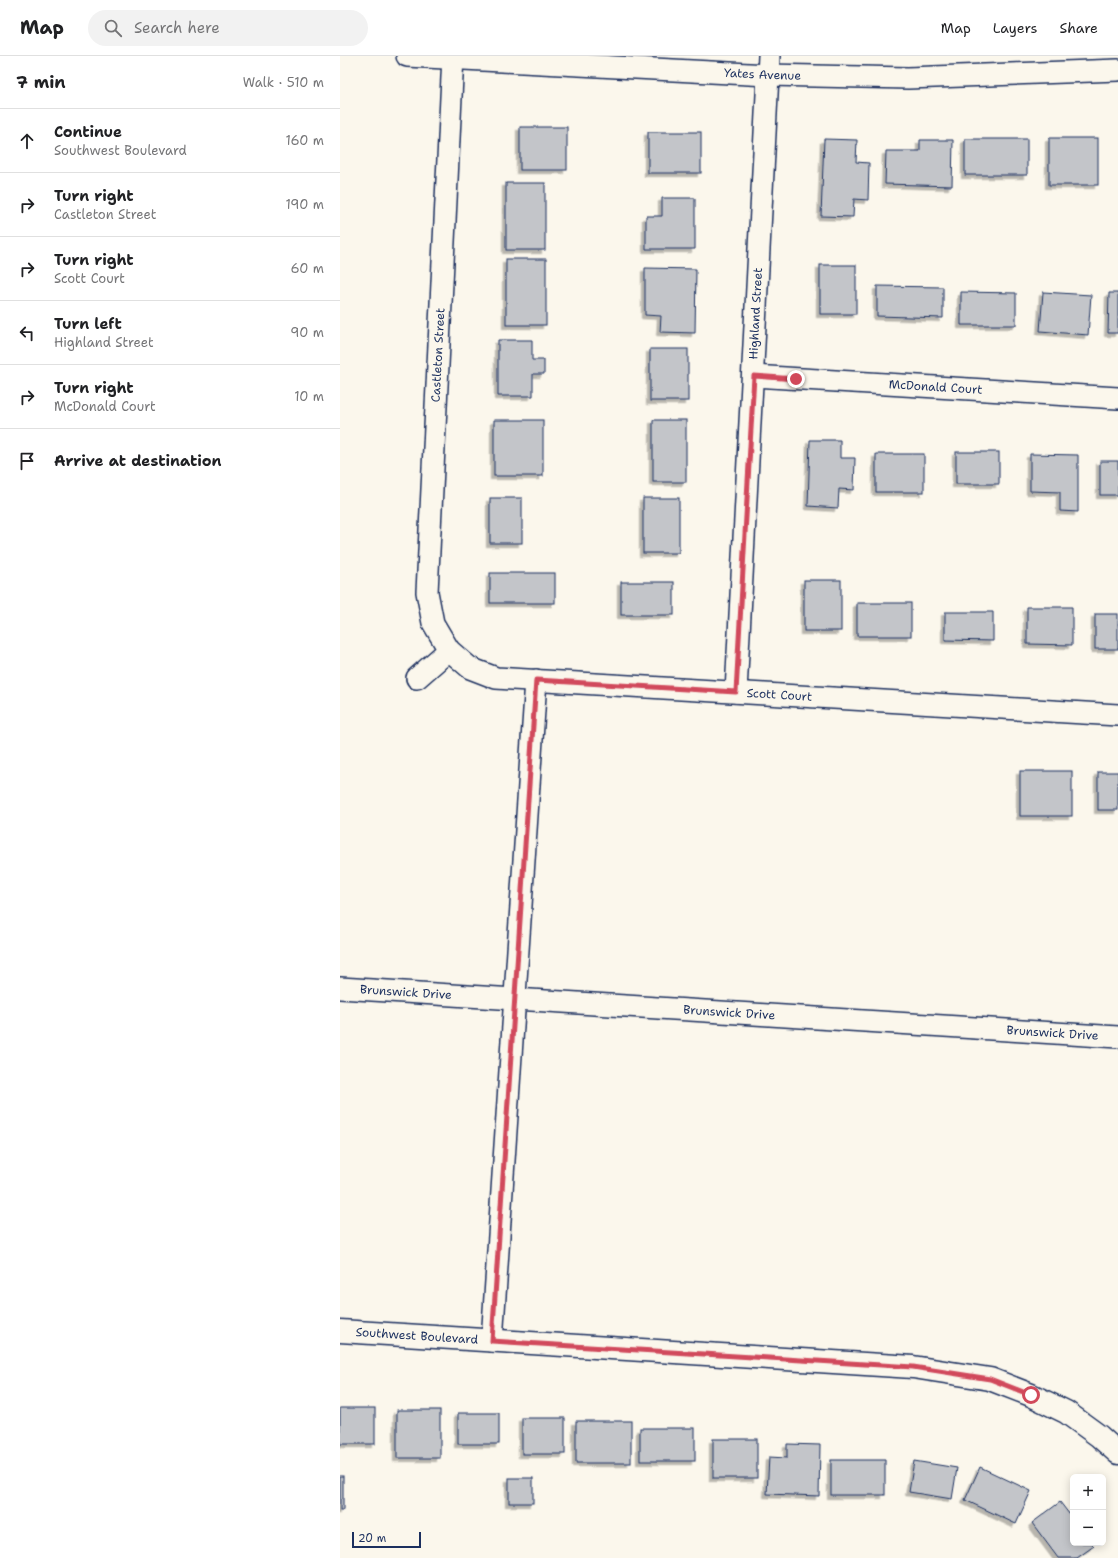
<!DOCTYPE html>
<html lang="en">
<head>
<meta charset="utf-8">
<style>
  body { margin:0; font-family:"Shantell Sans",sans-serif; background:#f2f2f2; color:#202124 }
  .controls { position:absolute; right:12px; bottom:12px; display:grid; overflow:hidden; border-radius:6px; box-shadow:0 2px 10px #0003 }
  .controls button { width:36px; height:36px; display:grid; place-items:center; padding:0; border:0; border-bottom:1px solid #e0e0e0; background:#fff; color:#202124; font:20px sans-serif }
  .scale { position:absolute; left:12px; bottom:10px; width:69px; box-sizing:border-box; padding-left:4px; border:2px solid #1b2f5e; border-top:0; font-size:11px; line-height:14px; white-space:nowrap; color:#1b2f5e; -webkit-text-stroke:3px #fbf7ec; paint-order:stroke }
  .stop { position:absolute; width:12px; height:12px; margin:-9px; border:3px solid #d1495b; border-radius:50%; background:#fff }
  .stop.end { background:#d1495b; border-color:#fff; box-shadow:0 1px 4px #0008 }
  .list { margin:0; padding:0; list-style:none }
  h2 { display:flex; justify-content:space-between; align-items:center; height:52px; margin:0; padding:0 16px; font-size:17px }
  h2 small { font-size:13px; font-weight:400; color:#757577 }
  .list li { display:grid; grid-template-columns:26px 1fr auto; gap:12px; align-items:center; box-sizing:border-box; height:64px; padding:0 16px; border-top:1px solid #e0e0e0 }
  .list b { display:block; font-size:15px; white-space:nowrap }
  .list p { margin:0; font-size:13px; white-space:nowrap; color:#757577 }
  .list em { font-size:13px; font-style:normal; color:#757577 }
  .icon { flex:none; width:22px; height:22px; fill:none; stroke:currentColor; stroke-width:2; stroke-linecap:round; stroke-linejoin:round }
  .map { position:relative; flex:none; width:778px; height:1502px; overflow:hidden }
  header { display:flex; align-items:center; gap:24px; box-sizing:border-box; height:56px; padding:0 20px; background:#fff; border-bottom:1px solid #e0e0e0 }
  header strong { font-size:19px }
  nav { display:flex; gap:22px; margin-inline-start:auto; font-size:14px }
  .search { width:280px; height:36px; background:#f2f2f2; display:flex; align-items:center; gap:10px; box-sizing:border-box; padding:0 14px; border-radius:22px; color:#757577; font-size:15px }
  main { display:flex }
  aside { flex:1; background:#fff }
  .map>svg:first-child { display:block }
  .building { fill:#c3c5c9; stroke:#1b2f5e; filter:url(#shadow) }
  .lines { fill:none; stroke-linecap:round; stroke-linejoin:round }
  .street-casing { stroke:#1b2f5e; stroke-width:24 }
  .secondary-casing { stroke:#1b2f5e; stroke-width:25 }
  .street { stroke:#fbf7ec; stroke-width:21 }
  .secondary { stroke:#fbf7ec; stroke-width:22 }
  .route { stroke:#d1495b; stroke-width:5 }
  .labels { text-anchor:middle; stroke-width:3; stroke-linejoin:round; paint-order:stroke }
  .street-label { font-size:12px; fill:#1b2f5e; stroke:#fbf7ec }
</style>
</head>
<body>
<header>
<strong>Map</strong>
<div class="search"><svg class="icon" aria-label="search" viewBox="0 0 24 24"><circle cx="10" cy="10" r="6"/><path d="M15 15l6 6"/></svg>Search here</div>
<nav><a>Map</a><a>Layers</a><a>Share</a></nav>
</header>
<main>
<aside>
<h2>7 min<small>Walk · 510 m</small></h2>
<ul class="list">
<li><svg class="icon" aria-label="ahead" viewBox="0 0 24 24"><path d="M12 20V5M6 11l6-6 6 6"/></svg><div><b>Continue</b><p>Southwest Boulevard</p></div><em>160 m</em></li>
<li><svg class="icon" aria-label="right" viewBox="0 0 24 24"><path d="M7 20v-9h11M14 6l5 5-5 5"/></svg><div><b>Turn right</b><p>Castleton Street</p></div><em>190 m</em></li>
<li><svg class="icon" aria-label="right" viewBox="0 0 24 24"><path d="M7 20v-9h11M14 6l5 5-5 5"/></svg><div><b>Turn right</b><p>Scott Court</p></div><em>60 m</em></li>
<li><svg class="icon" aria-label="left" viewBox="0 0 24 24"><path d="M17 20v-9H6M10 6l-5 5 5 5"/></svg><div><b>Turn left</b><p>Highland Street</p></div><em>90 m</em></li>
<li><svg class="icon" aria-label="right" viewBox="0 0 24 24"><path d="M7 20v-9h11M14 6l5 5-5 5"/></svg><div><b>Turn right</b><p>McDonald Court</p></div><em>10 m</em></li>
<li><svg class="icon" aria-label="arrive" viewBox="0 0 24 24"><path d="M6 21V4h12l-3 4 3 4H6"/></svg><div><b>Arrive at destination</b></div></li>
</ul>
</aside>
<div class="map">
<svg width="778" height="1502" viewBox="0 0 778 1502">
  <defs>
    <filter id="shadow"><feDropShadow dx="-3.5" dy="3.5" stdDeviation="0" flood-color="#0004"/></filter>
  </defs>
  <rect width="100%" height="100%" fill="#fbf7ec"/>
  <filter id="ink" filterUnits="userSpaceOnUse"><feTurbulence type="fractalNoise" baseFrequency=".025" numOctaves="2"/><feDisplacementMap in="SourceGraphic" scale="8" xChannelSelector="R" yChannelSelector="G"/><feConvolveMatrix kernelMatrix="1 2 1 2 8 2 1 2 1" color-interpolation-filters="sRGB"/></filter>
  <g filter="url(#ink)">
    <g class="building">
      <rect x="180" y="71" width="47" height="43"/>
      <rect x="308" y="76" width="53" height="41"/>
      <rect x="709" y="82" width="49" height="47"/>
      <polygon points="484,83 517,84 516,106 529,107 528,144 514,143 513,161 481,160"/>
      <rect x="625" y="83" width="62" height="36"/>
      <polygon points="580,84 613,84 612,130 545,128 546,95 580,95"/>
      <rect x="166" y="127" width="39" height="67"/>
      <polygon points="322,142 355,142 355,193 306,193 306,160 322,160"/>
      <rect x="166" y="203" width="40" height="66"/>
      <rect x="480" y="209" width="36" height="49"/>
      <polygon points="305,212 356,213 355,277 320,276 321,260 305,259"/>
      <polygon points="537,230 603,231 603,262 537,260"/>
      <polygon points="621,236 676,237 676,269 621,269"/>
      <polygon points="703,236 751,239 748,279 700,275"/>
      <polygon points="769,237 778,237 778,277 768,277"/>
      <polygon points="158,284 192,284 192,304 204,304 204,318 193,318 193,340 158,340"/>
      <rect x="310" y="293" width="38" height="52"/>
      <rect x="154" y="364" width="49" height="56"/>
      <rect x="313" y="364" width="33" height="62"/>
      <polygon points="470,384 500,384 500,402 515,402 514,434 499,433 498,452 468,450"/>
      <rect x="616" y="396" width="43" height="32"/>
      <rect x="536" y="398" width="48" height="38"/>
      <polygon points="690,398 738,399 738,456 720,455 720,436 690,435"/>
      <rect x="760" y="405" width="18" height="34"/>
      <rect x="150" y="442" width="32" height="45"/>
      <rect x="303" y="442" width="36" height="55"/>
      <rect x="150" y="517" width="65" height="30"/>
      <rect x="464" y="524" width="37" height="51"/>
      <rect x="281" y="526" width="53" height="33"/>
      <rect x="517" y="547" width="54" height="33"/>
      <polygon points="687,551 732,551 732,589 687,588"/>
      <polygon points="605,556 653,556 653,585 605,584"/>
      <rect x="755" y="558" width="23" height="35"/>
      <rect x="680" y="715" width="52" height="45"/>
      <rect x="758" y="716" width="20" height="38"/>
      <rect x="0" y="1352" width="35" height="36"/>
      <rect x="57" y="1354" width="43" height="48"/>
      <rect x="118" y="1357" width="41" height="31"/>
      <rect x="182" y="1362" width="43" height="36"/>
      <rect x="236" y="1365" width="55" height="42"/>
      <rect x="300" y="1372" width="55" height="33"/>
      <rect x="373" y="1383" width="44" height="39"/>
      <polygon points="447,1388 480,1389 479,1440 427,1438 429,1401 447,1402"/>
      <rect x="491" y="1404" width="54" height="35"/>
      <polygon points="574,1405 617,1412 612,1443 569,1436"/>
      <polygon points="640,1411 691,1435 676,1468 625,1444"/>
      <rect x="0" y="1420" width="3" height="34"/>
      <rect x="169" y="1422" width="24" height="25"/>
      <polygon points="720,1446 733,1463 733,1487 751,1487 754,1490 737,1502 718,1502 692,1467"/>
    </g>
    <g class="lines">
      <g class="street-casing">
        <g id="street">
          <path id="s1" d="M67,0l361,19 140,3 210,-8"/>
          <path id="s2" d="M113,0l-26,536 6,31 16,27 21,18 26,10 622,37"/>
          <path id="s3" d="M414,320l364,22"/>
          <polyline points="77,622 109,594"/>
          <path id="s4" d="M396,636l33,-636"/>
          <path id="s5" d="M0,932l778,49"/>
          <polyline points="152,1285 196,624"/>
        </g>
      </g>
      <g class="secondary-casing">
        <g id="secondary">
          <path id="s6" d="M0,1275l573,36 77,12 41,16 35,17 33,24 19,17"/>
        </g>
      </g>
      <use href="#street" class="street"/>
      <use href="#secondary" class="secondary"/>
    </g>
  </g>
  <g class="lines" filter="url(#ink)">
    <polyline class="route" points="456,323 414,320 396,636 196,624 152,1285 573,1311 650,1323 691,1339"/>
  </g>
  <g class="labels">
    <g class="street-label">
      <text dy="4" stroke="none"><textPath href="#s1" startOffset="356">Yates Avenue</textPath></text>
      <text dy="4" stroke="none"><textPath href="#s4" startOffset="379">Highland Street</textPath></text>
      <text transform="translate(98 299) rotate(-87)" y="4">Castleton Street</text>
      <text dy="4" stroke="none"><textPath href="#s3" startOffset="182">McDonald Court</textPath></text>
      <text dy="4" stroke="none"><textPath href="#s2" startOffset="939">Scott Court</textPath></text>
      <text dy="4" stroke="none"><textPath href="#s5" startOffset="66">Brunswick Drive</textPath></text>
      <text dy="4" stroke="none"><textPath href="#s5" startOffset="390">Brunswick Drive</textPath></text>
      <text dy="4" stroke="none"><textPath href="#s5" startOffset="714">Brunswick Drive</textPath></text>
      <text dy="4" stroke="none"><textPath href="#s6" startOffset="77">Southwest Boulevard</textPath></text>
    </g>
  </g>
</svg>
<div class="controls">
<button>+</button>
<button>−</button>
</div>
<div class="scale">20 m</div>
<div class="stop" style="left:691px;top:1339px"></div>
<div class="stop end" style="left:456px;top:323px"></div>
</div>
</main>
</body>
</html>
